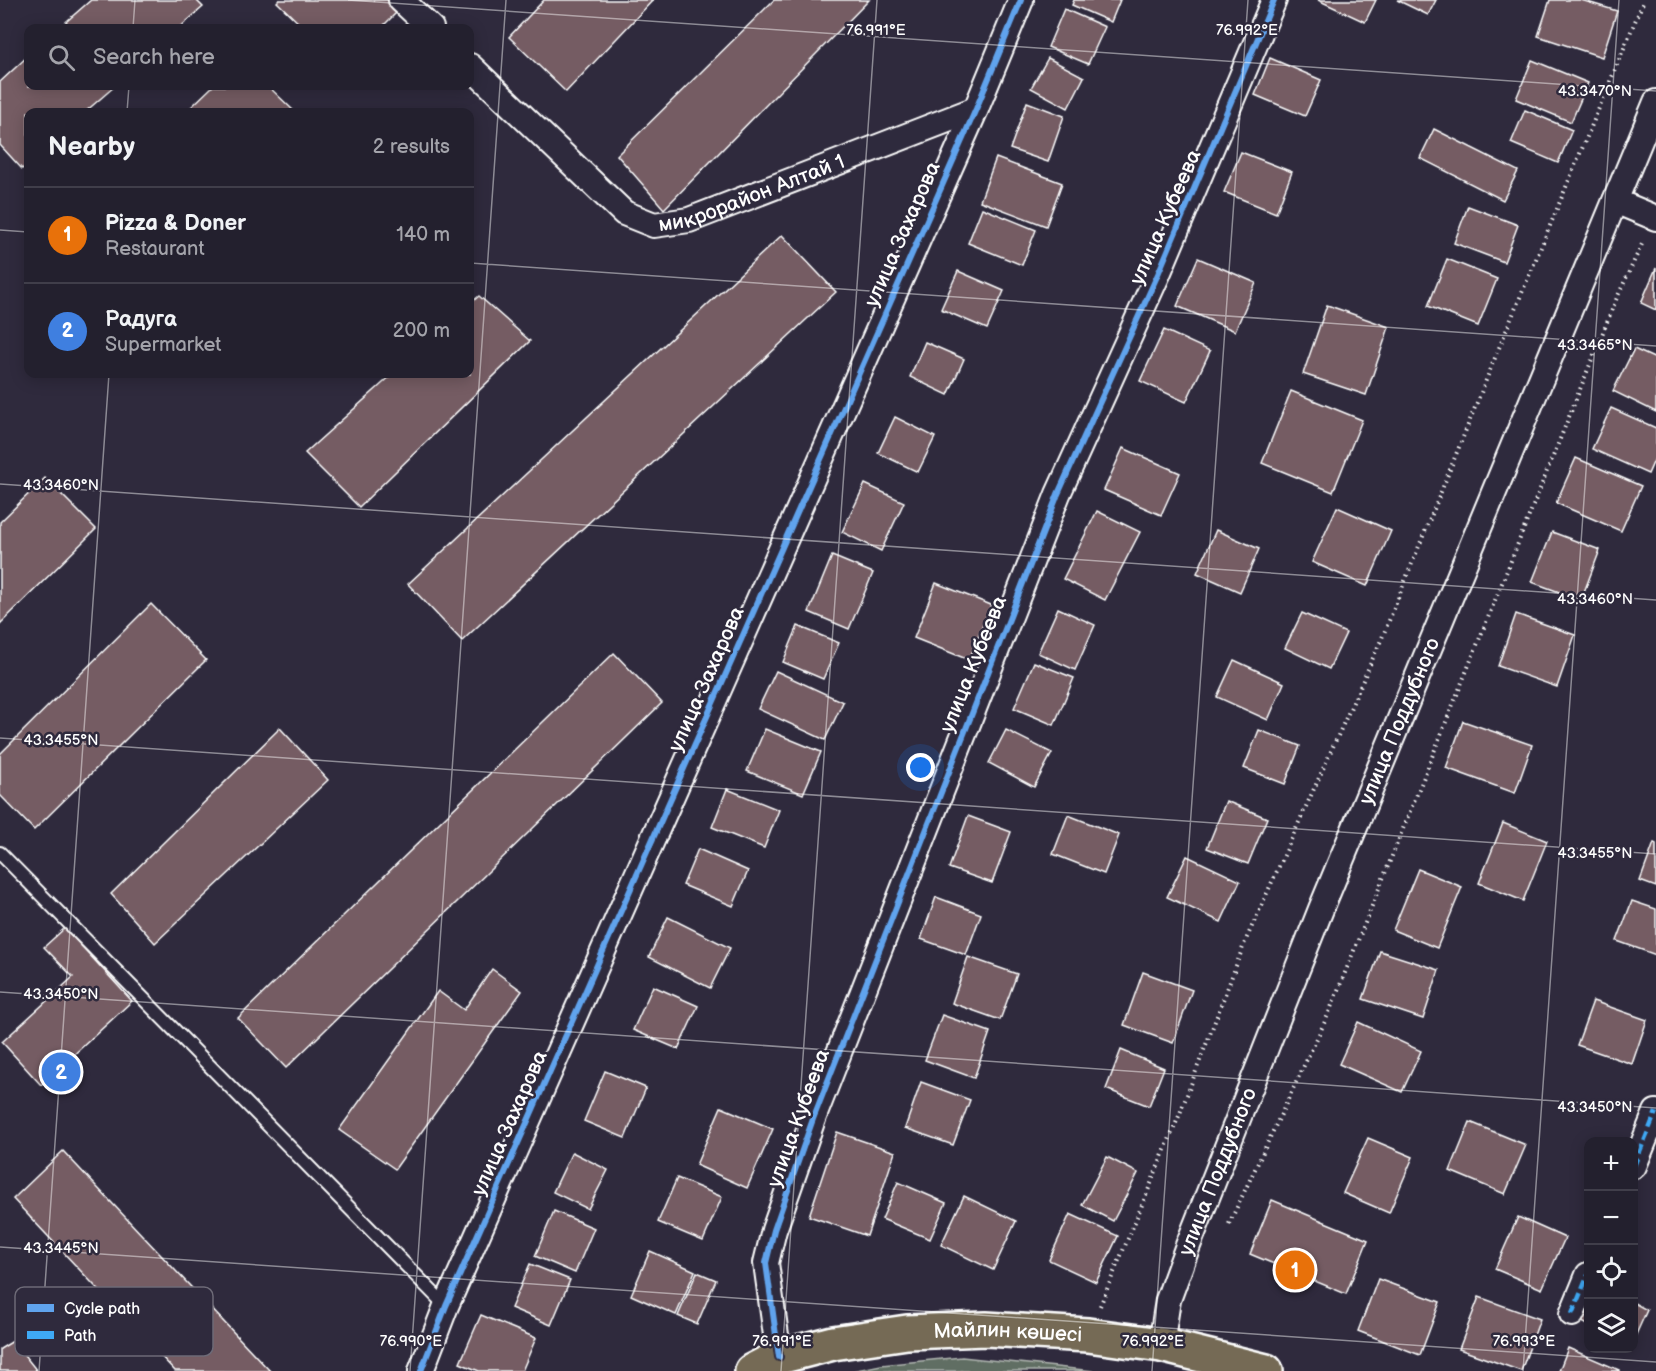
<!DOCTYPE html>
<html lang="en">
<head>
<meta charset="utf-8">
<style>
  body { margin:0; font-family:"Balsamiq Sans",sans-serif; background:#2f2d3a; color:#f1f3f6 }
  .controls { position:absolute; right:18px; bottom:18px; display:grid; overflow:hidden; border-radius:12px; box-shadow:0 3px 15px #0003 }
  .controls button { width:54px; height:54px; display:grid; place-items:center; padding:0; border:0; border-bottom:2px solid #403e4a; background:#23202e; color:#f1f3f6; font:30px sans-serif }
  .you { position:absolute; left:921px; top:768px; width:21px; height:21px; margin:-15px; border:4px solid #fff; border-radius:50%; background:#1a73e8; box-shadow:0 0 0 9px #1a73e833 }
  .badge { display:grid; place-items:center; width:39px; height:39px; border-radius:50%; background:#ff9aa2; color:#fff; font-size:20px; font-weight:700 }
  .pin { position:absolute; translate:-50% -50%; border:3px solid #fff; box-shadow:0 2px 6px #0006 }
  .list { margin:0; padding:0; list-style:none }
  h2 { display:flex; justify-content:space-between; align-items:center; height:78px; margin:0; padding:0 24px; font-size:26px }
  h2 small { font-size:20px; font-weight:400; color:#a3a3aa }
  .list li { display:grid; grid-template-columns:39px 1fr auto; gap:18px; align-items:center; box-sizing:border-box; height:96px; padding:0 24px; border-top:2px solid #403e4a }
  .list b { display:block; font-size:22px; white-space:nowrap }
  .list p { margin:0; font-size:20px; white-space:nowrap; color:#a3a3aa }
  .list em { font-size:20px; font-style:normal; color:#a3a3aa }
  .icon { flex:none; width:33px; height:33px; fill:none; stroke:currentColor; stroke-width:2; stroke-linecap:round; stroke-linejoin:round }
  .map { position:relative; flex:none; width:1656px; height:1371px; overflow:hidden }
  .search { position:absolute; background:#23202e; box-shadow:0 3px 15px #0003; left:24px; top:24px; width:450px; height:66px; display:flex; align-items:center; gap:15px; box-sizing:border-box; padding:0 21px; border-radius:12px; color:#a3a3aa; font-size:22px }
  .panel { position:absolute; background:#23202e; box-shadow:0 3px 15px #0003; left:24px; top:108px; width:450px; height:270px; border-radius:12px }
  .map>svg:first-child { display:block }
  .grass { fill:url(#grass-tufts); stroke:#b0b6b1; stroke-width:1.5 }
  .building { fill:#745c64; stroke:#fff; stroke-width:1.5 }
  .lines { fill:none; stroke-linecap:round; stroke-linejoin:round }
  .lane-casing { stroke:#fff; stroke-width:16 }
  .street-casing { stroke:#fff; stroke-width:28 }
  .primary-casing { stroke:#fff; stroke-width:38 }
  .path { stroke:#fff; stroke-width:4; stroke-dasharray:1.5 4.5; stroke-linecap:butt }
  .lane { stroke:#2f2a3d; stroke-width:12 }
  .street { stroke:#2f2a3d; stroke-width:24 }
  .primary { stroke:#746b55; stroke-width:33 }
  .quiet { stroke:#3fa9f5; stroke-width:4.5; stroke-dasharray:9 4.5; stroke-linecap:butt }
  .cycleway-casing { stroke:#2f2a3d; stroke-width:10 }
  .cycleway { stroke:#60a3ed; stroke-width:6 }
  .ticks { fill:none; stroke:#fff; stroke-width:1.5; stroke-opacity:0.45 }
  .labels { text-anchor:middle; stroke-width:5; stroke-linejoin:round; paint-order:stroke }
  .street-label { font-size:21px; fill:#fff; stroke:#2f2a3d }
  .key { fill:#2f2a3d; stroke:#6d6a77; stroke-width:1.5 }
  .key-label { font-size:16px; fill:#fff }
  .ticks-label { font-size:15px; text-anchor:middle; fill:#fff; stroke:#2f2a3d; stroke-width:5; stroke-linejoin:round; paint-order:stroke }
</style>
</head>
<body>
<div class="map">
<svg width="1656" height="1371" viewBox="0 0 1656 1371">
  <defs>
    <pattern id="grass-tufts" width="24" height="20" patternUnits="userSpaceOnUse" patternTransform="scale(1.5)"><rect width="24" height="20" fill="#616e63"/><path d="M3 7l-1-3M5 7V3M7 7l1-3M15 17l-1-3M17 17v-4M19 17l1-3" fill="none" stroke="#79847a"/></pattern>
  </defs>
  <rect width="100%" height="100%" fill="#2f2a3d"/>
  <filter id="ink" filterUnits="userSpaceOnUse"><feTurbulence type="fractalNoise" baseFrequency=".0167" numOctaves="2"/><feDisplacementMap in="SourceGraphic" scale="12" xChannelSelector="R" yChannelSelector="G"/><feConvolveMatrix kernelMatrix="1 2 1 2 8 2 1 2 1" color-interpolation-filters="sRGB"/></filter>
  <g filter="url(#ink)">
    <polygon class="grass" points="962,1357 1094,1371 852,1371 881,1365"/>
    <g class="building">
      <polygon points="91,0 196,0 203,7 179,28 59,28"/>
      <polygon points="279,0 389,0 399,10 381,28 304,28 277,2"/>
      <polygon points="544,0 653,0 566,92 509,37"/>
      <polygon points="774,0 869,0 664,209 617,155"/>
      <polygon points="1074,0 1120,0 1111,22 1072,5"/>
      <polygon points="1318,0 1376,0 1365,22"/>
      <polygon points="1397,0 1436,0 1428,15"/>
      <polygon points="1550,0 1581,0 1617,11 1602,57 1538,36"/>
      <polygon points="1064,9 1105,27 1088,64 1048,47"/>
      <polygon points="28,56 28,86 115,86 85,112 28,112 28,164 22,169 0,145 0,82"/>
      <polygon points="1048,58 1084,77 1068,108 1031,88"/>
      <polygon points="1270,58 1321,80 1305,116 1255,95"/>
      <polygon points="1532,60 1588,83 1571,122 1516,99"/>
      <polygon points="213,86 268,86 295,112 186,112"/>
      <polygon points="1027,102 1064,116 1048,162 1010,149"/>
      <polygon points="1525,110 1572,130 1558,163 1511,143"/>
      <polygon points="1434,129 1518,171 1503,200 1420,158"/>
      <polygon points="1241,152 1292,172 1276,213 1224,192"/>
      <polygon points="996,158 1062,183 1046,226 980,201"/>
      <polygon points="1468,206 1518,225 1504,262 1454,243"/>
      <polygon points="982,208 1036,230 1022,265 968,243"/>
      <polygon points="782,235 836,292 462,641 408,584"/>
      <polygon points="1198,258 1256,283 1235,331 1177,306"/>
      <polygon points="1447,259 1497,279 1478,326 1428,306"/>
      <polygon points="1656,268 1656,310 1641,303"/>
      <polygon points="958,271 1004,291 987,329 941,309"/>
      <polygon points="479,296 530,341 359,507 305,453 393,374 470,374 470,304"/>
      <polygon points="1327,305 1389,327 1366,395 1303,374"/>
      <polygon points="1164,330 1210,351 1186,402 1140,381"/>
      <polygon points="925,342 964,359 948,395 910,377"/>
      <polygon points="1634,349 1656,359 1656,412 1613,391"/>
      <polygon points="1291,391 1362,420 1333,492 1262,463"/>
      <polygon points="1611,408 1656,428 1656,456 1648,474 1592,449"/>
      <polygon points="895,417 935,437 918,472 878,453"/>
      <polygon points="1123,448 1180,473 1161,515 1104,490"/>
      <polygon points="1576,458 1641,486 1621,531 1556,503"/>
      <polygon points="45,478 96,529 0,624 0,522"/>
      <polygon points="865,484 904,502 881,551 842,532"/>
      <polygon points="1337,507 1391,531 1367,586 1312,562"/>
      <polygon points="1097,511 1140,532 1105,600 1063,579"/>
      <polygon points="1216,530 1259,549 1240,592 1197,573"/>
      <polygon points="1552,532 1600,550 1581,600 1532,582"/>
      <polygon points="832,556 873,573 849,629 809,612"/>
      <polygon points="936,583 991,605 969,660 914,638"/>
      <polygon points="151,604 206,660 34,830 0,795 0,754"/>
      <polygon points="1058,608 1095,625 1075,670 1038,653"/>
      <polygon points="1302,613 1346,633 1329,669 1285,648"/>
      <polygon points="1516,614 1575,635 1557,687 1498,666"/>
      <polygon points="798,626 839,643 823,679 783,662"/>
      <polygon points="614,653 662,703 286,1068 238,1018"/>
      <polygon points="1234,660 1284,683 1268,720 1217,697"/>
      <polygon points="1034,662 1074,678 1054,725 1014,708"/>
      <polygon points="776,671 843,702 825,740 758,709"/>
      <polygon points="1463,721 1532,745 1515,793 1446,768"/>
      <polygon points="280,728 328,780 155,943 111,894"/>
      <polygon points="765,729 821,752 803,794 747,771"/>
      <polygon points="1006,730 1052,753 1034,787 989,763"/>
      <polygon points="1259,730 1300,746 1285,784 1244,768"/>
      <polygon points="727,789 779,810 764,848 712,827"/>
      <polygon points="1226,801 1267,818 1248,864 1207,848"/>
      <polygon points="1068,815 1119,835 1104,874 1053,854"/>
      <polygon points="968,816 1011,832 992,883 949,868"/>
      <polygon points="1503,823 1547,841 1523,901 1479,883"/>
      <polygon points="1654,843 1656,844 1656,887 1640,881"/>
      <polygon points="698,849 748,871 733,906 683,885"/>
      <polygon points="1187,856 1240,881 1221,922 1167,897"/>
      <polygon points="1418,869 1462,887 1437,948 1393,930"/>
      <polygon points="936,897 981,914 966,955 921,939"/>
      <polygon points="1632,901 1656,909 1656,955 1617,941"/>
      <polygon points="668,917 730,948 710,988 649,957"/>
      <polygon points="65,928 132,1001 41,1085 2,1042 73,977 44,947"/>
      <polygon points="1380,951 1439,970 1423,1019 1363,999"/>
      <polygon points="968,957 1017,974 1000,1020 952,1003"/>
      <polygon points="492,969 522,991 395,1169 339,1130 438,991 464,1010"/>
      <polygon points="1143,972 1192,990 1173,1043 1124,1025"/>
      <polygon points="653,986 698,1006 678,1049 633,1030"/>
      <polygon points="1593,1001 1647,1020 1632,1064 1577,1045"/>
      <polygon points="942,1015 990,1032 974,1078 925,1060"/>
      <polygon points="1358,1022 1421,1051 1402,1092 1339,1064"/>
      <polygon points="1121,1050 1164,1068 1149,1106 1106,1089"/>
      <polygon points="605,1071 646,1088 625,1138 584,1121"/>
      <polygon points="921,1082 970,1100 953,1145 905,1128"/>
      <polygon points="721,1107 773,1129 747,1188 696,1165"/>
      <polygon points="1470,1122 1526,1145 1505,1194 1450,1171"/>
      <polygon points="837,1132 895,1152 867,1236 809,1216"/>
      <polygon points="1368,1138 1413,1157 1389,1213 1343,1193"/>
      <polygon points="63,1151 270,1371 175,1371 13,1199"/>
      <polygon points="572,1152 608,1170 588,1209 553,1192"/>
      <polygon points="1107,1157 1138,1173 1113,1221 1082,1205"/>
      <polygon points="677,1178 722,1197 703,1241 658,1222"/>
      <polygon points="898,1182 946,1203 930,1239 882,1219"/>
      <polygon points="964,1196 1016,1221 993,1270 941,1245"/>
      <polygon points="1272,1200 1368,1240 1346,1294 1250,1254"/>
      <polygon points="554,1211 594,1228 575,1273 535,1256"/>
      <polygon points="1070,1214 1118,1236 1096,1282 1049,1260"/>
      <polygon points="1518,1217 1565,1238 1542,1289 1495,1269"/>
      <polygon points="650,1251 695,1271 676,1315 631,1295"/>
      <polygon points="530,1264 570,1280 551,1325 511,1308"/>
      <polygon points="697,1272 716,1280 697,1324 678,1316"/>
      <polygon points="1378,1279 1440,1302 1420,1355 1358,1331"/>
      <polygon points="1479,1297 1540,1319 1521,1371 1459,1349"/>
      <polygon points="1588,1298 1588,1325 1578,1320"/>
      <polygon points="1634,1303 1647,1310 1634,1339"/>
      <polygon points="481,1315 536,1338 522,1371 479,1371 460,1363"/>
      <polygon points="13,1341 37,1371 0,1371 0,1349"/>
      <polygon points="1568,1348 1619,1370 1619,1371 1559,1371"/>
    </g>
    <g class="lines">
      <g class="lane-casing">
        <polyline id="lane" points="0,853 446,1306"/>
      </g>
      <g class="street-casing">
        <g id="street">
          <polyline points="401,0 431,28"/>
          <path id="s1" d="M470,66l154,147 30,12 35,-5 287,-111"/>
          <polyline points="1615,201 1656,218"/>
          <polyline points="1634,1166 1656,1112"/>
          <polyline points="1572,1314 1588,1275"/>
          <path id="s2" d="M1161,1345l7,-45 19,-52 134,-339 335,-807"/>
          <polyline points="779,1357 766,1263 774,1230 813,1119 1058,494 1158,274 1274,0"/>
          <polyline points="421,1371 446,1306 976,109 1021,0"/>
        </g>
      </g>
      <g class="primary-casing">
        <g id="primary">
          <path id="s3" d="M752,1371l27,-14 54,-14 74,-11 79,-3 102,6 73,10 105,26"/>
        </g>
      </g>
      <g class="path">
        <polyline points="1229,1224 1328,1015 1616,300 1643,242"/>
        <polyline points="1100,1306 1179,1116 1245,942 1382,638 1499,348 1644,0"/>
      </g>
      <use href="#lane" class="lane"/>
      <use href="#street" class="street"/>
      <use href="#primary" class="primary"/>
      <g class="quiet">
        <polyline points="1634,1166 1656,1112"/>
        <polyline points="1572,1314 1588,1275"/>
      </g>
      <g class="cycleway-casing">
        <g id="cycleway">
          <polyline points="779,1357 766,1263 774,1230 813,1119 1058,494 1158,274 1274,0"/>
          <polyline points="421,1371 446,1306 976,109 1021,0"/>
        </g>
      </g>
      <use href="#cycleway" class="cycleway"/>
    </g>
  </g>
  <path class="ticks" d="M348,0l1308,91M133,28l2,-28M127,112l2,-26M0,230l28,2M470,263l1186,83M0,484l1656,116M0,738l1656,116M0,992l1656,116M0,1247l1656,115M39,1371l70,-997M410,1371l96,-1371M781,1371l96,-1371M1152,1371l96,-1371M1523,1371l96,-1371"/>
  <g class="labels">
    <g class="street-label">
      <text dy="7" stroke="none"><textPath href="#s1" startOffset="348">микрорайон Алтай 1</textPath></text>
      <text transform="translate(1165 217) rotate(-66)" y="7">улица Кубеева</text>
      <text transform="translate(902 234) rotate(-66)" y="7">улица Захарова</text>
      <text transform="translate(973 664) rotate(-68)" y="7">улица Кубеева</text>
      <text transform="translate(706 679) rotate(-66)" y="7">улица Захарова</text>
      <text dy="7" stroke="none"><textPath href="#s2" startOffset="669">улица Поддубного</textPath></text>
      <text transform="translate(798 1118) rotate(-70)" y="7">улица Кубеева</text>
      <text transform="translate(509 1123) rotate(-66)" y="7">улица Захарова</text>
      <text dy="7" stroke="none"><textPath href="#s2" startOffset="183">улица Поддубного</textPath></text>
      <text dy="7" stroke="none"><textPath href="#s3" startOffset="262">Майлин көшесі</textPath></text>
    </g>
  </g>
  <rect x="15" y="1287" width="198" height="69" rx="9" class="key"/>
  <rect x="27" y="1304" width="27" height="8" fill="#60a3ed"/>
  <rect x="27" y="1331" width="27" height="8" fill="#3fa9f5"/>
  <g class="key-label">
    <text x="64" y="1314">Cycle path</text>
    <text x="64" y="1341">Path</text>
  </g>
  <g class="ticks-label">
    <text x="876" y="35">76.991°E</text>
    <text x="1247" y="35">76.992°E</text>
    <text x="1595" y="96">43.3470°N</text>
    <text x="1595" y="350">43.3465°N</text>
    <text x="61" y="490">43.3460°N</text>
    <text x="1595" y="604">43.3460°N</text>
    <text x="61" y="745">43.3455°N</text>
    <text x="1595" y="858">43.3455°N</text>
    <text x="61" y="999">43.3450°N</text>
    <text x="1595" y="1112">43.3450°N</text>
    <text x="61" y="1253">43.3445°N</text>
    <text x="411" y="1346">76.990°E</text>
    <text x="782" y="1346">76.991°E</text>
    <text x="1153" y="1346">76.992°E</text>
    <text x="1524" y="1346">76.993°E</text>
  </g>
</svg>
<div class="controls">
<button>+</button>
<button>−</button>
<button><svg class="icon" aria-label="locate" viewBox="0 0 24 24"><circle cx="12" cy="12" r="6"/><path d="M12 2v4M12 18v4M2 12h4M18 12h4"/></svg></button>
<button><svg class="icon" aria-label="layers" viewBox="0 0 24 24"><path d="M12 4l9 5-9 5-9-5zM3 14l9 5 9-5"/></svg></button>
</div>
<div class="you"></div>
<div class="pin badge" style="left:1295px;top:1270px;background:#e8710a">1</div>
<div class="pin badge" style="left:61px;top:1072px;background:#3f7fe0">2</div>
<div class="search"><svg class="icon" aria-label="search" viewBox="0 0 24 24"><circle cx="10" cy="10" r="6"/><path d="M15 15l6 6"/></svg>Search here</div>
<section class="panel">
<h2>Nearby<small>2 results</small></h2>
<ul class="list">
<li><span class="badge" style="background:#e8710a">1</span><div><b>Pizza &amp; Doner</b><p>Restaurant</p></div><em>140 m</em></li>
<li><span class="badge" style="background:#3f7fe0">2</span><div><b>Радуга</b><p>Supermarket</p></div><em>200 m</em></li>
</ul>
</section>
</div>
</body>
</html>
